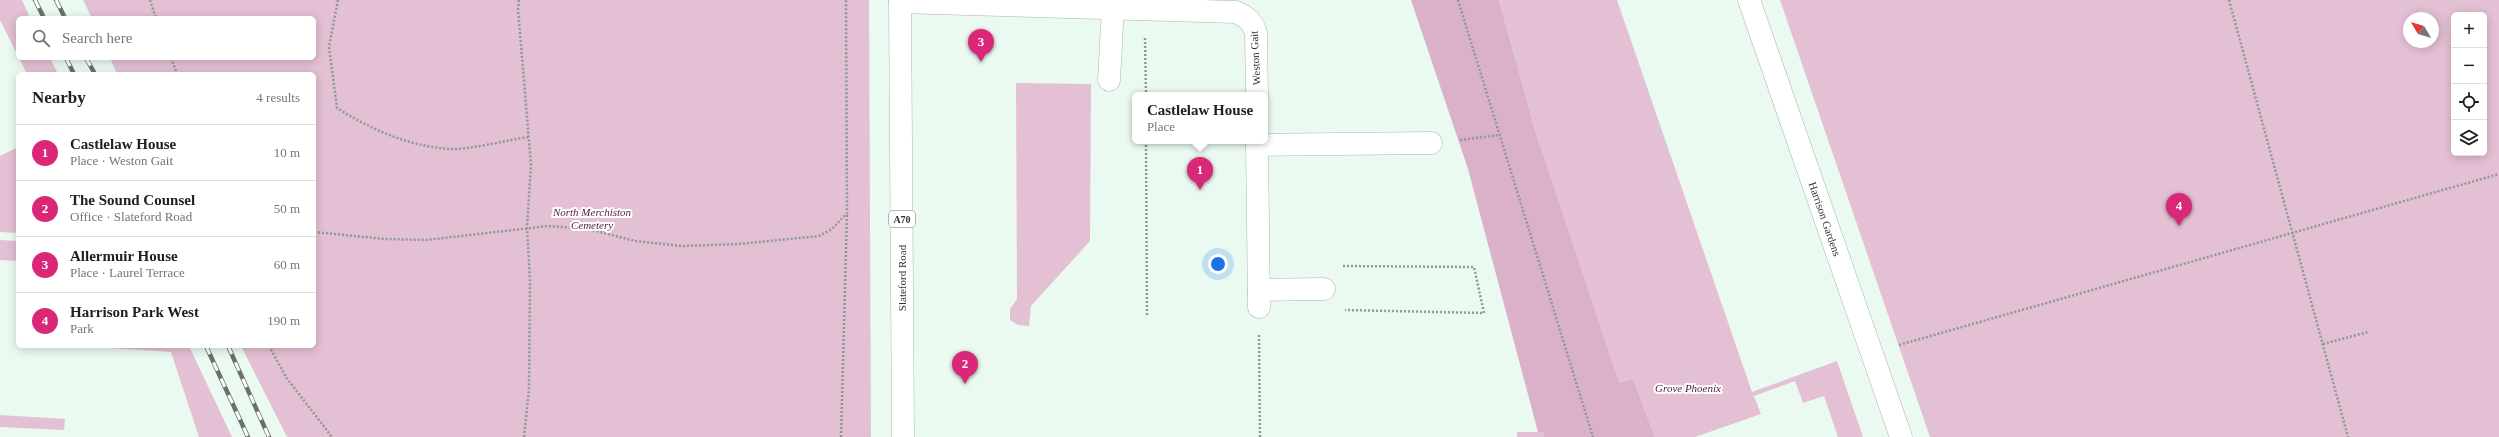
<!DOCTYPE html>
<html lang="en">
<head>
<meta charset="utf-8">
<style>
  body { margin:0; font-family:Georgia,serif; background:#f6f6f6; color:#202124 }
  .controls { position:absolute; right:12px; top:12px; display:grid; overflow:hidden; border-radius:6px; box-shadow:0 2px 10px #0003 }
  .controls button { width:36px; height:36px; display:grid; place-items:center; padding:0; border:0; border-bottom:1px solid #e0e0e0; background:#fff; color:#202124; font:20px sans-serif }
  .compass { position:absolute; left:2403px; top:12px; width:36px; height:36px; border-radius:50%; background:#fff; box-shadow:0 2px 10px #0003; rotate:308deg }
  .you { position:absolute; left:1218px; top:264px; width:14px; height:14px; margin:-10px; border:3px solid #fff; border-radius:50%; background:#1a73e8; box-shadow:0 0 0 6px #1a73e833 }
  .badge { display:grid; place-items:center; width:26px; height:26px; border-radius:50%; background:#db2777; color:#fff; font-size:13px; font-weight:700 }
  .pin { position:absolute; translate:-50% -33px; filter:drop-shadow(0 1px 2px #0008) }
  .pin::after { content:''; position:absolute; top:21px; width:14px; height:12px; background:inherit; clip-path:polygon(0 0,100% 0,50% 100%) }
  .popup { position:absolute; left:1132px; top:92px; width:136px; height:52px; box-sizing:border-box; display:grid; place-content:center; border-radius:6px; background:#fff; filter:drop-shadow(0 1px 3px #0005); font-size:13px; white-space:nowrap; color:#757577 }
  .popup b { font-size:15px; color:#202124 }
  .popup::after { content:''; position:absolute; left:50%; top:100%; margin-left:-8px; border:8px solid transparent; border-top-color:#fff }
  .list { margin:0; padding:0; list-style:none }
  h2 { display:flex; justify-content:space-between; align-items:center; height:52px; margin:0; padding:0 16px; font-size:17px }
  h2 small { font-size:13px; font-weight:400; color:#757577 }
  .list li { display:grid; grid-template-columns:26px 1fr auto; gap:12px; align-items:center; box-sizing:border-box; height:56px; padding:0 16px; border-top:1px solid #e0e0e0 }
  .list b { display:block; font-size:15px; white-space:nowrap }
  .list p { margin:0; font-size:13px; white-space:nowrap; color:#757577 }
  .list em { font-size:13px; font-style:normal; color:#757577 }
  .icon { flex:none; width:22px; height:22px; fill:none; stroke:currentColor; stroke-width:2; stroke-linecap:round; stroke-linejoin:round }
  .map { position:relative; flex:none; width:2499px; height:437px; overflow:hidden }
  .search { position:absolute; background:#fff; box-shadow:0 2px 10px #0003; left:16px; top:16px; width:300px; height:44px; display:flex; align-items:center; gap:10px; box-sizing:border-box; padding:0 14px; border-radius:6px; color:#757577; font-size:15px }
  .panel { position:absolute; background:#fff; box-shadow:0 2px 10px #0003; left:16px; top:72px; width:300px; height:276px; border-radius:6px }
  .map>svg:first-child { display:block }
  .green { fill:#e3c0d4; fill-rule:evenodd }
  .forest { fill:#dbb1ca }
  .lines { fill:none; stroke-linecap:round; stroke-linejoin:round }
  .minor-casing { stroke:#a8b7ae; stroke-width:23 }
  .major-casing { stroke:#a8b7ae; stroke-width:23 }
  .path { stroke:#8e9992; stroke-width:2.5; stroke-dasharray:2 2; stroke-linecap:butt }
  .minor { stroke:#fff; stroke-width:22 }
  .major { stroke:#fff; stroke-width:22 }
  .rail-casing { stroke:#68716b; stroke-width:4.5 }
  .rail { stroke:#fff; stroke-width:3; stroke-dasharray:9; stroke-linecap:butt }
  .labels { text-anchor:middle; stroke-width:4; stroke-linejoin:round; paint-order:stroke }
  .shield { fill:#fff; stroke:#6d726f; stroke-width:1 }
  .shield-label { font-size:10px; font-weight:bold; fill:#2f3531 }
  .street-label { font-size:11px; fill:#2f3531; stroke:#fff }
  .park-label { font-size:11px; font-style:italic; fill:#4f1d3f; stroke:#fff }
</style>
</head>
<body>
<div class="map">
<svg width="2499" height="437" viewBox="0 0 2499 437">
  <rect width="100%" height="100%" fill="#ebfaf1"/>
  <g class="green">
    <polygon points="0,0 22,0 30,18 18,18 18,56 0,20"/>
    <polygon points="83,0 869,0 871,437 287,437 241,346 314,346 314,74 117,74 110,58 314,58 314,18 92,18"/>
    <polygon points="1499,0 1617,0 1752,392 1837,361 1863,437 1838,437 1824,396 1803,403 1795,381 1754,396 1761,414 1695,437 1655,437 1633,379 1619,384 1536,133"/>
    <path d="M1780,0h719v437h-569zM2454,15h30v138h-30zM2409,18h24v24h-24z"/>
    <polygon points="19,58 50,58 58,74 27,74"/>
    <polygon points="1016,83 1091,84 1090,241 1031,306 1029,326 1018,325 1010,320 1010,309 1017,299"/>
    <polygon points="18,147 18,233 0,232 0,156"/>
    <polygon points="0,240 18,241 18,261 0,260"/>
    <polygon points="80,346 189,346 232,437 199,437 171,352"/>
    <polygon points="0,415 65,419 64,430 0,427"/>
    <polygon points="1517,432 1543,432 1544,437 1517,437"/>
  </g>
  <polygon class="forest" points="1411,0 1499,0 1536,133 1619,383 1633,379 1655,437 1544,437 1543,432 1538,432 1468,169"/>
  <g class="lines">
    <g class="minor-casing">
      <g id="minor">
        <polyline points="1749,0 1901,437"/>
        <path d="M900,2l336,10c11,5 16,9 20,21l1,62"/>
        <polyline points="1109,80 1113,8"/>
        <polyline points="1257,141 1259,307"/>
        <polyline points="1257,145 1431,143"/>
        <polyline points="1259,290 1324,289"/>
      </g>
    </g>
    <g class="major-casing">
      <polyline id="major" points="900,0 903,437"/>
    </g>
    <g class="path">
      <polyline points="150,0 156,18"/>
      <path d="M338,0l-9,47 8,61c35,22 71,38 113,41 18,1 58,-9 78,-12"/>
      <polyline points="519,0 518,9 531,165 527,227 530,281 529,389 524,437"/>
      <polyline points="1458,0 1593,437"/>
      <polyline points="2229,0 2348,437"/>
      <polyline points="1145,38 1146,95"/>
      <polyline points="171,58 177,74"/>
      <polyline points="1460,140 1499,135"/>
      <polyline points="1146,141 1147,317"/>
      <polyline points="314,232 385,239 426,240 548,226 589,229 635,241 682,246 739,244 819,236 832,229 847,213 846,0"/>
      <polyline points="1343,266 1474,267 1484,313 1345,310"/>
      <polyline points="1259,335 1260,437"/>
      <polyline points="2323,344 2368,332"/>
      <polyline points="1899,345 2499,174"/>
      <polyline points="269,346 286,377 332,437"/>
      <polyline points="841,437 847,214"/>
    </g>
    <use href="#minor" class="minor"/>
    <use href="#major" class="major"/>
    <g class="rail-casing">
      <g id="rail">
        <polyline points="35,0 44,18"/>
        <polyline points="56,0 65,18"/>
        <polyline points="66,58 74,74"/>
        <polyline points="86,58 95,74"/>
        <polyline points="206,346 248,437"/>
        <polyline points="228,346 269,437"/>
      </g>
    </g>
    <use href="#rail" class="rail"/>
  </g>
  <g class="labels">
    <rect class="shield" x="889" y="211" width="26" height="16" rx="3"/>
    <g class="shield-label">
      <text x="902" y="223">A70</text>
    </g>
    <g class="street-label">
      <text transform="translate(1255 58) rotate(-93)" y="4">Weston Gait</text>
      <text transform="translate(1825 219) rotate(71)" y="4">Harrison Gardens</text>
      <text transform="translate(902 278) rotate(-90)" y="4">Slateford Road</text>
    </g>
    <g class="park-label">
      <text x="592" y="216">North Merchiston<tspan x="592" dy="13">Cemetery</tspan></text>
      <text x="1688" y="392">Grove Phoenix</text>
    </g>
  </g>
</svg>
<div class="controls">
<button>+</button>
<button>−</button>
<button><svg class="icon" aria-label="locate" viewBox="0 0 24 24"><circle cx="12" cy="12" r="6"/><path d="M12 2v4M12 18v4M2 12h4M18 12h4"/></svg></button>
<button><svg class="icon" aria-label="layers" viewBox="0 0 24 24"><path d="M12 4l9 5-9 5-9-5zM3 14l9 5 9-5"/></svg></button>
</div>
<svg class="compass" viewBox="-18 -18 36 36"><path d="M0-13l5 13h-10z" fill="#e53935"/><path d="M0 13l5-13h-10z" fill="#757577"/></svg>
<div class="you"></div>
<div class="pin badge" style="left:1200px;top:190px">1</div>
<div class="popup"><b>Castlelaw House</b>Place</div>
<div class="pin badge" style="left:965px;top:384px">2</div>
<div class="pin badge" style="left:981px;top:62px">3</div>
<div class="pin badge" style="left:2179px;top:226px">4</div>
<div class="search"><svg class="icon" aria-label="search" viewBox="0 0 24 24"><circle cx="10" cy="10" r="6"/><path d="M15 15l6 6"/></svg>Search here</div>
<section class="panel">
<h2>Nearby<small>4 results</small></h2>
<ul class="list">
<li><span class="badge">1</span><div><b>Castlelaw House</b><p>Place · Weston Gait</p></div><em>10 m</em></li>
<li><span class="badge">2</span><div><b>The Sound Counsel</b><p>Office · Slateford Road</p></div><em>50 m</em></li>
<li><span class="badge">3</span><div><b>Allermuir House</b><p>Place · Laurel Terrace</p></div><em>60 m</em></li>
<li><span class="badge">4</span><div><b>Harrison Park West</b><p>Park</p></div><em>190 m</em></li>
</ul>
</section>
</div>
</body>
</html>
